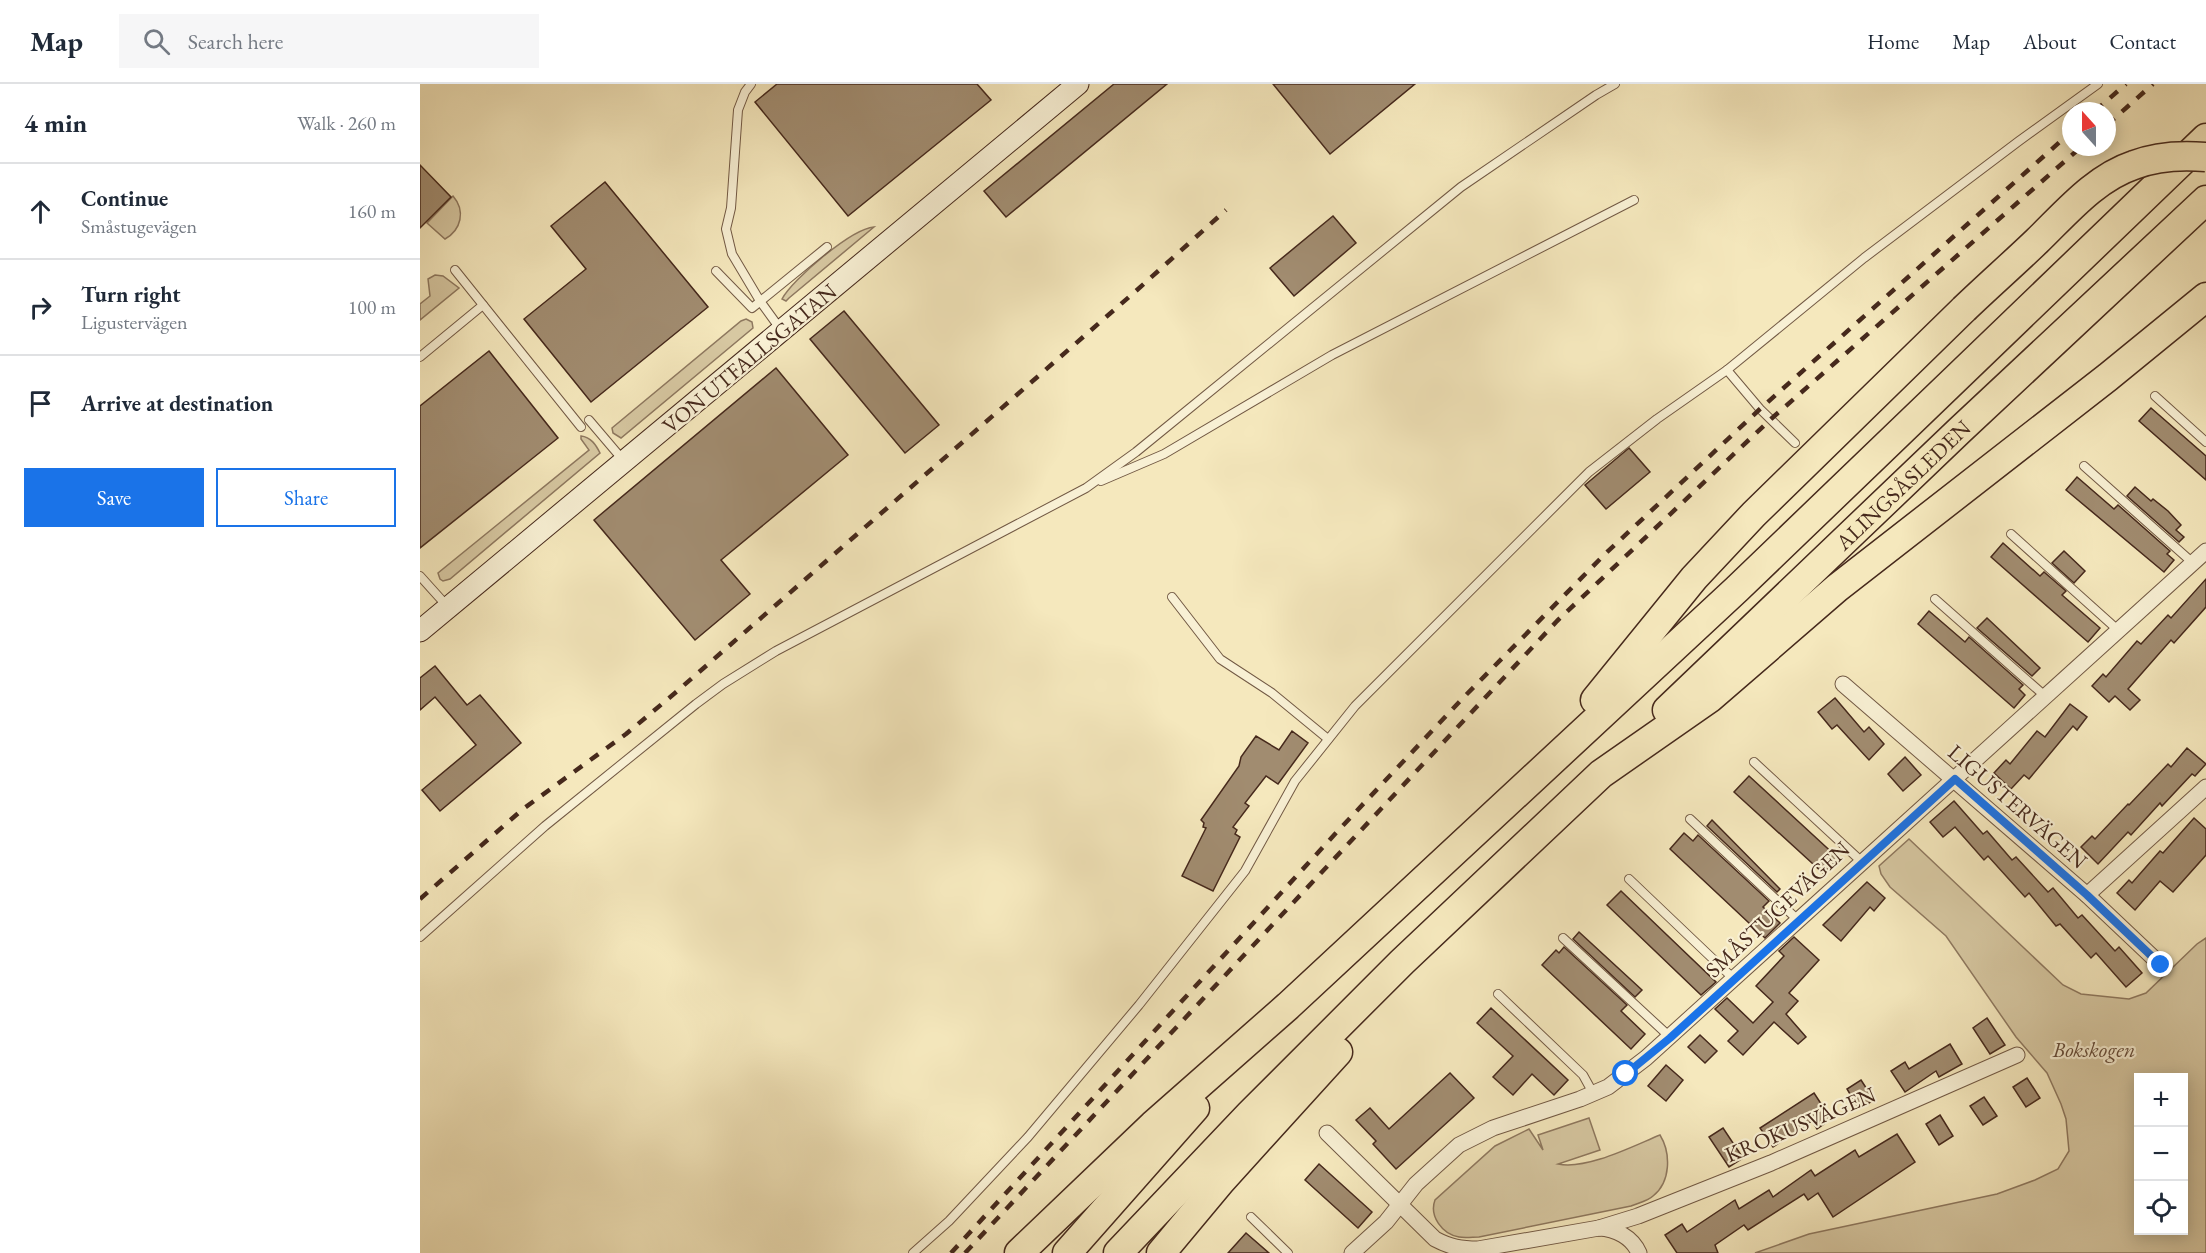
<!DOCTYPE html>
<html lang="en">
<head>
<meta charset="utf-8">
<style>
  body { margin:0; font-family:"EB Garamond",serif; background:#f6f6f7; color:#1f2937 }
  .controls { position:absolute; right:18px; bottom:18px; display:grid; overflow:hidden; border-radius:0px; box-shadow:0 3px 15px #0003 }
  .controls button { width:54px; height:54px; display:grid; place-items:center; padding:0; border:0; border-bottom:2px solid #e0e1e3; background:#fff; color:#1f2937; font:30px sans-serif }
  .compass { position:absolute; left:1642px; top:18px; width:54px; height:54px; border-radius:50%; background:#fff; box-shadow:0 3px 15px #0003; rotate:339deg }
  .stop { position:absolute; width:18px; height:18px; margin:-14px; border:4px solid #1a73e8; border-radius:50%; background:#fff }
  .stop.end { background:#1a73e8; border-color:#fff; box-shadow:0 2px 6px #0008 }
  .list { margin:0; padding:0; list-style:none }
  h2 { display:flex; justify-content:space-between; align-items:center; height:78px; margin:0; padding:0 24px; font-size:26px }
  h2 small { font-size:20px; font-weight:400; color:#747a83 }
  .list li { display:grid; grid-template-columns:39px 1fr auto; gap:18px; align-items:center; box-sizing:border-box; height:96px; padding:0 24px; border-top:2px solid #e0e1e3 }
  .list b { display:block; font-size:22px; white-space:nowrap }
  .list p { margin:0; font-size:20px; white-space:nowrap; color:#747a83 }
  .list em { font-size:20px; font-style:normal; color:#747a83 }
  .actions { display:flex; gap:12px; padding:18px 24px }
  .actions a { flex:1; padding:14px 0; border:2px solid #1a73e8; border-radius:0px; text-align:center; font-size:21px; color:#1a73e8 }
  .actions .main { background:#1a73e8; color:#fff }
  .icon { flex:none; width:33px; height:33px; fill:none; stroke:currentColor; stroke-width:2; stroke-linecap:round; stroke-linejoin:round }
  .map { position:relative; flex:none; width:1786px; height:1169px; overflow:hidden }
  header { display:flex; align-items:center; gap:36px; box-sizing:border-box; height:84px; padding:0 30px; background:#fff; border-bottom:2px solid #e0e1e3 }
  header strong { font-size:28px }
  nav { display:flex; gap:33px; margin-inline-start:auto; font-size:21px }
  .search { width:420px; height:54px; background:#f6f6f7; display:flex; align-items:center; gap:15px; box-sizing:border-box; padding:0 21px; border-radius:0px; color:#747a83; font-size:22px }
  main { display:flex }
  aside { flex:1; background:#fff }
  .map>svg:first-child { display:block }
  .green { fill:#d7c8a2; stroke:#8e785f; stroke-width:1.5; fill-rule:evenodd }
  .building { fill:#a18c70; stroke:#46291c; stroke-width:1.5 }
  .lines { fill:none; stroke-linecap:round; stroke-linejoin:round }
  .lane-casing { stroke:#725944; stroke-width:10 }
  .street-casing { stroke:#725944; stroke-width:17 }
  .secondary-casing { stroke:#46291c; stroke-width:23 }
  .highway-casing { stroke:#46291c; stroke-width:31 }
  .lane { stroke:#f8f0d4; stroke-width:8 }
  .street { stroke:#f8f0d4; stroke-width:15 }
  .secondary { stroke:#f8f0d4; stroke-width:21 }
  .highway { stroke:#f5e8bd; stroke-width:28 }
  .rail { stroke:#46291c; stroke-width:4.5; stroke-dasharray:10 10; stroke-linecap:butt }
  .highway-bridge-casing { stroke:#46291c; stroke-width:31; stroke-linecap:butt }
  .highway-bridge { stroke:#f5e8bd; stroke-width:28 }
  .route { stroke:#1a73e8; stroke-width:8 }
  .labels { text-anchor:middle; stroke-width:4.5; stroke-linejoin:round; paint-order:stroke }
  .street-label { font-size:22px; fill:#46291c; stroke:#f8f0d4 }
  .park-label { font-size:22px; font-style:italic; fill:#634937; stroke:#f8f0d4 }
</style>
</head>
<body>
<header>
<strong>Map</strong>
<div class="search"><svg class="icon" aria-label="search" viewBox="0 0 24 24"><circle cx="10" cy="10" r="6"/><path d="M15 15l6 6"/></svg>Search here</div>
<nav><a>Home</a><a>Map</a><a>About</a><a>Contact</a></nav>
</header>
<main>
<aside>
<h2>4 min<small>Walk · 260 m</small></h2>
<ul class="list">
<li><svg class="icon" aria-label="ahead" viewBox="0 0 24 24"><path d="M12 20V5M6 11l6-6 6 6"/></svg><div><b>Continue</b><p>Småstugevägen</p></div><em>160 m</em></li>
<li><svg class="icon" aria-label="right" viewBox="0 0 24 24"><path d="M7 20v-9h11M14 6l5 5-5 5"/></svg><div><b>Turn right</b><p>Ligustervägen</p></div><em>100 m</em></li>
<li><svg class="icon" aria-label="arrive" viewBox="0 0 24 24"><path d="M6 21V4h12l-3 4 3 4H6"/></svg><div><b>Arrive at destination</b></div></li>
</ul>
<div class="actions"><a class="main">Save</a><a>Share</a></div>
</aside>
<div class="map">
<svg width="1786" height="1169" viewBox="0 0 1786 1169">
  <rect width="100%" height="100%" fill="#f5e8bd"/>
  <filter id="stains"><feTurbulence type="fractalNoise" baseFrequency=".00333" numOctaves="4"/><feColorMatrix values="0 0 0 0 .2 0 0 0 0 .09 0 0 0 0 .02 0 0 0 .5 -.17"/></filter>
  <radialGradient id="worn" r=".72"><stop offset=".6" stop-color="#630" stop-opacity="0"/><stop offset="1" stop-color="#630" stop-opacity=".3"/></radialGradient>
  <g class="green">
    <path d="M33,112c13,15 8,34 -8,43l-18,-16z"/>
    <path d="M454,143l-85,71 -3,3 -4,-2c11,-20 69,-70 92,-72z"/>
    <polygon points="15,191 23,192 39,204 0,236 0,220 10,212 8,195"/>
    <polygon points="326,235 332,238 333,244 201,354 193,349 192,344 321,237"/>
    <path d="M161,352c10,1 15,9 19,17l-150,126 -7,2 -3,-2 -2,-6 151,-123 -8,-11z"/>
    <path d="M1489,755l154,146 18,9 48,5 17,-6 51,-49 9,-6v315h-451l54,-19 188,-40 38,-14 23,-11 11,-18 -3,-32 -5,-15 -14,-31 -31,-36 -70,-101 -56,-49 -9,-13 -2,-8zM1718,994h46v152h-46z"/>
    <path d="M1169,1034l11,32 -42,14c29,6 75,-18 102,-29 11,18 11,47 -7,61 -5,5 -15,7 -22,10l-152,31c-6,0 -14,1 -20,0 -17,-3 -30,-21 -24,-37l60,-54 34,-17 14,21 -5,-15z"/>
  </g>
  <g class="building">
    <polygon points="357,0 557,0 571,16 428,132 335,18"/>
    <polygon points="694,0 747,0 586,133 564,107"/>
    <polygon points="853,0 995,0 910,70"/>
    <polygon points="0,81 31,113 0,144"/>
    <polygon points="185,98 288,223 171,318 104,235 166,185 131,142"/>
    <polygon points="913,132 936,159 874,212 850,184"/>
    <polygon points="424,227 519,341 485,369 390,255"/>
    <polygon points="69,267 138,354 0,464 0,322"/>
    <polygon points="356,284 428,371 301,476 330,510 275,556 174,436"/>
    <polygon points="1731,324 1786,372 1786,396 1719,337"/>
    <polygon points="1209,364 1230,388 1186,425 1165,401"/>
    <polygon points="1657,393 1694,425 1698,421 1750,467 1747,470 1754,476 1744,488 1646,406"/>
    <polygon points="1715,403 1731,417 1733,415 1748,427 1761,441 1756,446 1764,453 1759,458 1707,412"/>
    <polygon points="1583,459 1620,492 1624,488 1646,507 1642,511 1680,544 1668,558 1571,473"/>
    <polygon points="1644,467 1665,487 1654,499 1632,479"/>
    <polygon points="1786,495 1786,523 1754,559 1751,556 1708,605 1720,616 1710,626 1695,612 1689,618 1672,602 1683,590 1686,593 1717,557 1721,560 1748,531 1751,534"/>
    <polygon points="1509,527 1545,558 1549,553 1603,601 1599,605 1605,611 1594,624 1498,540"/>
    <polygon points="1567,534 1620,584 1612,592 1557,544"/>
    <polygon points="15,582 47,621 60,611 101,659 20,727 2,706 56,661 15,613 0,626 0,594"/>
    <polygon points="1415,614 1444,648 1449,643 1464,660 1449,676 1417,641 1412,645 1398,628"/>
    <polygon points="1650,620 1667,633 1657,646 1653,642 1609,695 1604,691 1591,705 1574,689 1586,676 1590,680 1617,647 1625,653"/>
    <polygon points="872,647 888,659 858,700 846,692 825,719 829,722 813,743 817,746 815,750 820,753 793,807 762,792 786,744 783,743 784,739 781,736 819,682 821,673 836,652 859,666"/>
    <polygon points="1767,664 1786,680 1775,692 1772,690 1742,722 1740,719 1711,751 1708,748 1678,780 1661,763 1672,752 1675,755 1708,720 1709,721 1748,680 1751,683"/>
    <polygon points="1485,673 1501,691 1483,707 1468,690"/>
    <polygon points="1329,692 1418,774 1404,790 1314,708"/>
    <polygon points="1534,717 1563,750 1567,747 1592,776 1596,773 1628,808 1633,804 1658,834 1662,831 1695,867 1699,863 1722,889 1706,903 1676,869 1671,874 1640,840 1636,842 1609,809 1605,813 1568,772 1564,776 1535,743 1523,753 1510,738"/>
    <polygon points="1774,734 1786,745 1786,771 1753,808 1740,797 1715,826 1697,809 1709,796 1712,799 1740,767 1743,769"/>
    <polygon points="1292,736 1360,805 1357,808 1287,742"/>
    <polygon points="1264,749 1273,757 1278,751 1349,817 1343,823 1360,839 1345,854 1250,765"/>
    <polygon points="1447,798 1465,814 1454,827 1450,823 1421,857 1403,841"/>
    <polygon points="1201,807 1296,898 1281,911 1187,821"/>
    <polygon points="1159,848 1222,906 1215,913 1153,855"/>
    <polygon points="1374,853 1399,876 1369,909 1378,917 1366,930 1386,953 1378,960 1354,938 1323,971 1308,957 1318,947 1295,925 1307,914 1333,939 1353,918 1336,902 1364,872 1359,867"/>
    <polygon points="1144,863 1207,921 1201,927 1225,950 1211,965 1122,881 1136,866 1139,869"/>
    <polygon points="1071,924 1148,996 1134,1011 1112,990 1093,1011 1073,993 1093,972 1057,939"/>
    <polygon points="1567,934 1585,961 1570,970 1553,944"/>
    <polygon points="1280,951 1297,967 1285,979 1268,963"/>
    <polygon points="1530,960 1542,980 1519,993 1516,987 1485,1008 1471,987 1485,978 1489,985"/>
    <polygon points="1246,981 1263,996 1246,1017 1228,1002"/>
    <polygon points="1030,989 1054,1014 976,1085 953,1060 956,1057 936,1036 950,1024 969,1045"/>
    <polygon points="1607,994 1620,1014 1606,1023 1593,1003"/>
    <polygon points="1441,996 1454,1016 1439,1025 1427,1005"/>
    <polygon points="1394,1009 1411,1035 1397,1045 1392,1037 1353,1063 1340,1044"/>
    <polygon points="1564,1013 1577,1032 1563,1041 1550,1022"/>
    <polygon points="1520,1031 1533,1052 1519,1061 1506,1040"/>
    <polygon points="1303,1044 1323,1074 1309,1083 1289,1053"/>
    <polygon points="1477,1050 1495,1078 1413,1133 1398,1109 1388,1116 1384,1110 1328,1146 1324,1141 1295,1161 1298,1169 1257,1169 1245,1151 1262,1140 1267,1148 1315,1116 1319,1125 1349,1106 1353,1113 1391,1086 1395,1092 1435,1066 1439,1073"/>
    <polygon points="899,1080 952,1128 938,1144 885,1096"/>
    <polygon points="826,1149 849,1169 808,1169"/>
  </g>
  <g class="lines">
    <g class="lane-casing">
      <g id="lane">
        <polyline points="331,0 325,8 318,26 311,124 306,145 312,170 340,217 361,246"/>
        <polyline points="35,186 161,343"/>
        <polyline points="296,187 332,224 407,163"/>
        <polyline points="0,273 63,221"/>
        <polyline points="1307,286 1340,325 1375,359"/>
        <polyline points="1735,312 1786,358"/>
        <polyline points="169,336 203,376"/>
        <polyline points="1664,382 1773,479"/>
        <polyline points="681,397 744,370 912,271 1214,116"/>
        <polyline points="1591,450 1699,547"/>
        <polyline points="0,492 27,522"/>
        <polyline points="752,513 800,575 852,609 908,655"/>
        <polyline points="1515,515 1625,612"/>
        <polyline points="1334,678 1442,778"/>
        <polyline points="1270,735 1378,836"/>
        <polyline points="1209,795 1314,895"/>
        <polyline points="0,853 125,742 276,620 303,600 356,567 666,404 716,368 1041,103 1176,11 1195,0"/>
        <polyline points="1143,854 1250,953"/>
        <polyline points="1078,910 1163,991 1173,1009"/>
        <polyline points="831,1133 868,1169"/>
        <polyline points="493,1169 529,1137 608,1053 719,921 825,787 875,697 935,622 1169,388 1237,335 1307,286 1444,174 1599,57 1678,0"/>
      </g>
    </g>
    <g class="street-casing">
      <g id="street">
        <polyline points="1423,600 1667,811 1741,881"/>
        <polyline points="1667,811 1786,703"/>
        <path d="M907,1049l108,106c15,8 26,10 43,10l121,-21c17,1 33,9 40,25"/>
        <polyline points="1179,1144 1218,1132 1351,1079 1597,971"/>
        <polyline points="932,1169 966,1138 996,1100 1039,1061 1073,1044 1160,1015 1188,1003 1226,974 1786,467"/>
      </g>
    </g>
    <g class="secondary-casing">
      <polyline id="secondary" points="0,547 658,0"/>
    </g>
    <g class="highway-casing">
      <g id="highway">
        <polyline points="1175,616 1274,494 1334,430 1544,225"/>
        <path id="s1" d="M1247,626l293,-280 246,-230"/>
        <polyline points="599,1169 733,1041 868,922 1317,505 1786,54"/>
        <polyline points="647,1169 775,1024"/>
        <polyline points="698,1169 830,1030 982,878 1181,690 1290,614 1417,504 1688,293 1786,213"/>
        <polyline points="741,1169 801,1097 918,968"/>
      </g>
    </g>
    <use href="#lane" class="lane"/>
    <use href="#street" class="street"/>
    <use href="#secondary" class="secondary"/>
    <use href="#highway" class="highway"/>
    <g class="rail">
      <polyline points="1675,27 1706,0"/>
      <polyline points="1687,41 1733,0"/>
      <polyline points="0,815 103,725 206,650 255,609 717,206 806,126"/>
      <polyline points="531,1169 915,750 1042,615 1185,470 1340,325 1651,48"/>
      <polyline points="545,1169 1137,537 1351,335 1661,63"/>
    </g>
    <g class="highway-bridge-casing">
      <path id="highway-bridge" d="M1544,225c24,-23 49,-45 73,-68 29,-28 58,-63 97,-76 23,-9 48,-10 72,-8"/>
    </g>
    <use href="#highway-bridge" class="highway-bridge"/>
  </g>
  <g class="lines">
    <polyline class="route" points="1206,990 1250,954 1535,695 1667,811 1741,881"/>
  </g>
  <g class="labels">
    <g class="street-label">
      <text transform="translate(329 274) rotate(-40)" y="8">VON UTFALLSGATAN</text>
      <text dy="8" stroke="none"><textPath href="#s1" startOffset="326">ALINGSÅSLEDEN</textPath></text>
      <text transform="translate(1598 722) rotate(41)" y="8">LIGUSTERVÄGEN</text>
      <text transform="translate(1357 825) rotate(-43)" y="8">SMÅSTUGEVÄGEN</text>
      <text transform="translate(1380 1040) rotate(-23)" y="8">KROKUSVÄGEN</text>
    </g>
    <g class="park-label">
      <text x="1674" y="973">Bokskogen</text>
    </g>
  </g>
  <rect width="100%" height="100%" filter="url(#stains)"/>
  <rect width="100%" height="100%" fill="url(#worn)"/>
</svg>
<div class="controls">
<button>+</button>
<button>−</button>
<button><svg class="icon" aria-label="locate" viewBox="0 0 24 24"><circle cx="12" cy="12" r="6"/><path d="M12 2v4M12 18v4M2 12h4M18 12h4"/></svg></button>
</div>
<svg class="compass" viewBox="-18 -18 36 36"><path d="M0-13l5 13h-10z" fill="#e53935"/><path d="M0 13l5-13h-10z" fill="#747a83"/></svg>
<div class="stop" style="left:1206px;top:990px"></div>
<div class="stop end" style="left:1741px;top:881px"></div>
</div>
</main>
</body>
</html>
